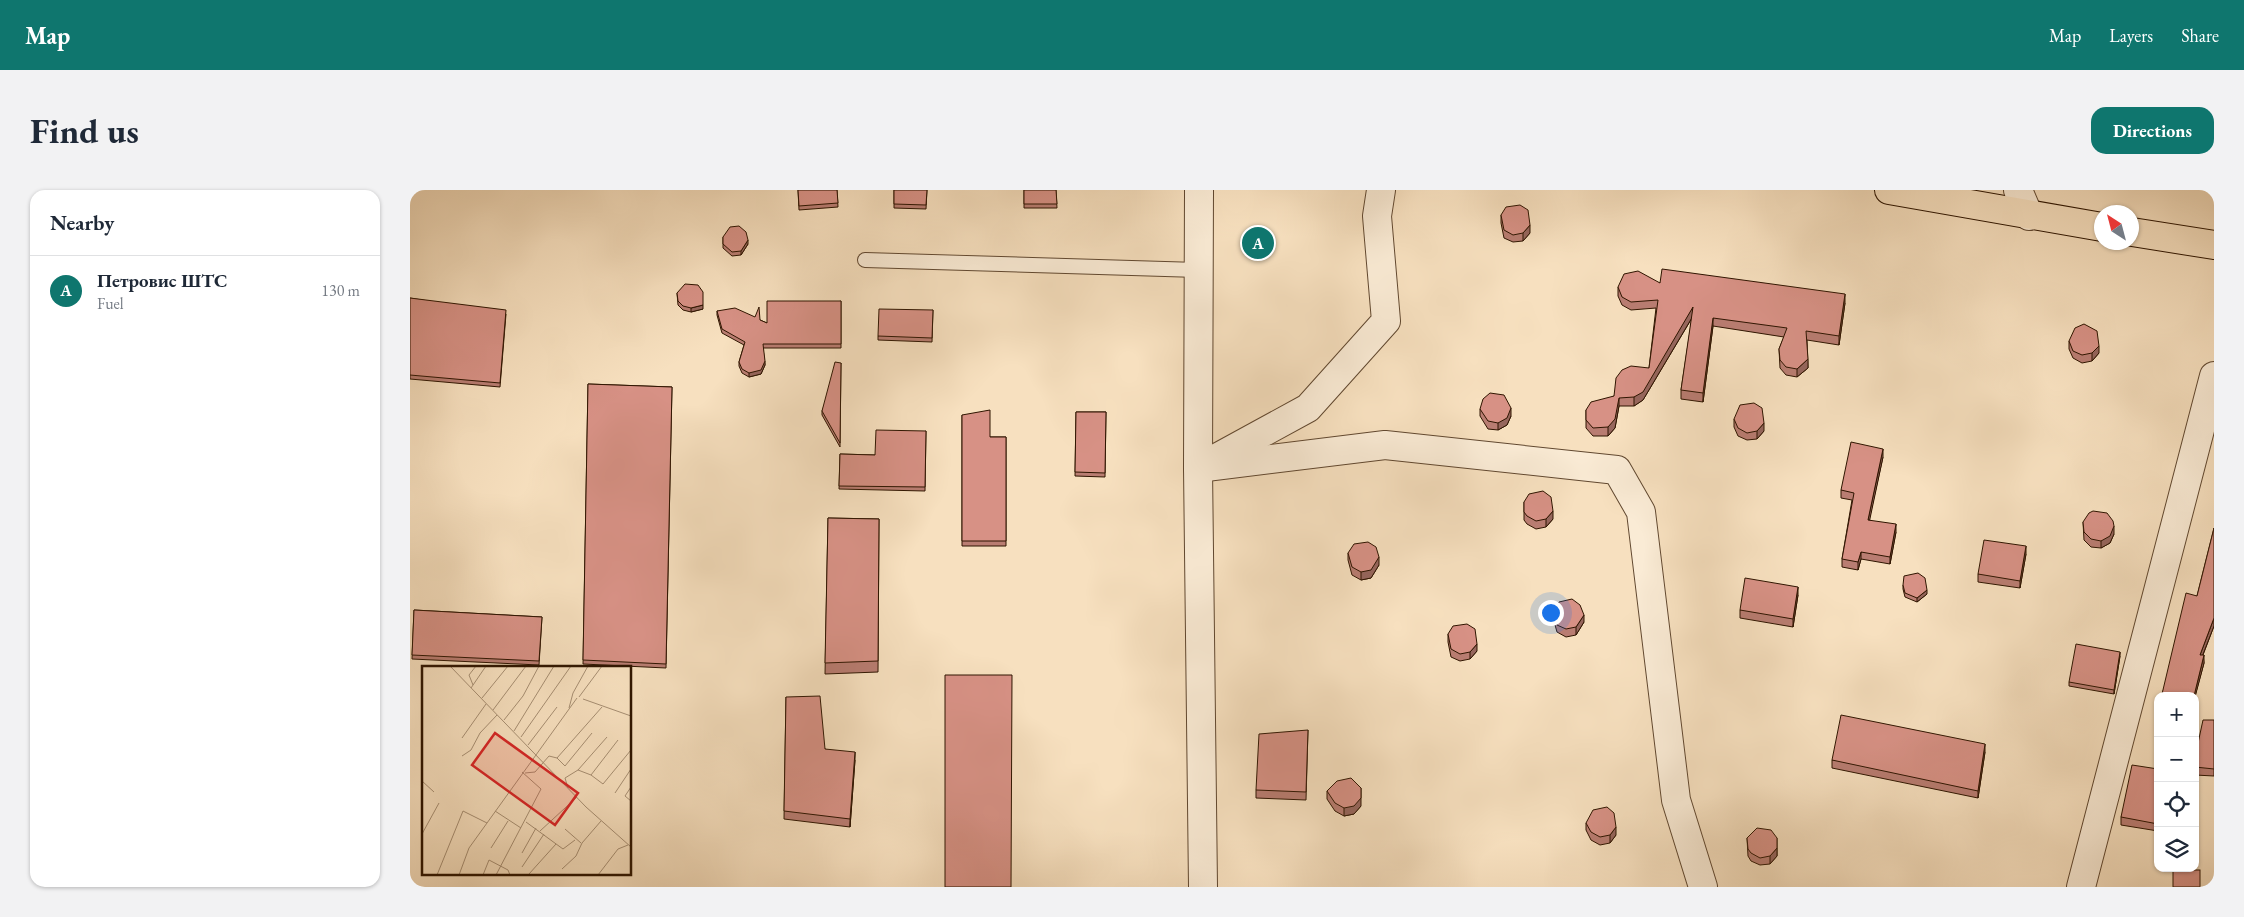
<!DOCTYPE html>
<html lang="en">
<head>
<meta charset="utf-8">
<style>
  body { margin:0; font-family:"EB Garamond",serif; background:#f2f2f3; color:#1f2937 }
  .controls { position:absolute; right:15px; bottom:15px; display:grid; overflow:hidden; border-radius:10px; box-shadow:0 1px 4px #0004 }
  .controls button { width:45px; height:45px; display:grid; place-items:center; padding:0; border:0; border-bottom:1px solid #e0e1e3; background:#fff; color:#1f2937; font:25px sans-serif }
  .compass { position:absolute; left:1684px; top:15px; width:45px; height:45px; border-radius:50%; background:#fff; box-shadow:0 1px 4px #0004; rotate:324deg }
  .you { position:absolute; left:1140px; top:422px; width:18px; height:18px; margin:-12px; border:4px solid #fff; border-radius:50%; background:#1a73e8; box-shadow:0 0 0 8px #1a73e833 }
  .badge { display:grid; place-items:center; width:32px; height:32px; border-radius:50%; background:#0f766e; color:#fff; font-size:16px; font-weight:700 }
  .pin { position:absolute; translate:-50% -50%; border:2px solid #fff; box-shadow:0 1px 5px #0006 }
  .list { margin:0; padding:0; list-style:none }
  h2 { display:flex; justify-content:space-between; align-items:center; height:65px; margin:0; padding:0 20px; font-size:21px }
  h2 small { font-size:16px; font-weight:400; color:#747a83 }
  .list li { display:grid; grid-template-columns:32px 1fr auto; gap:15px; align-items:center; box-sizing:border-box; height:70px; padding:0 20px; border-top:1px solid #e0e1e3 }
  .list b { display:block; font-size:19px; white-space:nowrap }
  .list p { margin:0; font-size:16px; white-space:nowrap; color:#747a83 }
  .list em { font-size:16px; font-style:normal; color:#747a83 }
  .icon { flex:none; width:28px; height:28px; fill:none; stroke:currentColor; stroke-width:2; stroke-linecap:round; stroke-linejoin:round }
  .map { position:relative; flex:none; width:1804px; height:697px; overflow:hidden; border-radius:15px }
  header { display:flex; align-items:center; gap:30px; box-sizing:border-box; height:70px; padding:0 25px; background:#0f766e; color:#fff }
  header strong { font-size:24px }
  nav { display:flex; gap:28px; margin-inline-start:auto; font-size:18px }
  .intro { display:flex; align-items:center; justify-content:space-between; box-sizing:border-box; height:120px; padding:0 30px }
  h1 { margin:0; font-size:35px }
  .button { padding:12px 22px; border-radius:15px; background:#0f766e; color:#fff; font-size:18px; font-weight:700 }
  main { display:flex; gap:30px; padding:0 30px }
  aside { flex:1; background:#fff; border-radius:15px; box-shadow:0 1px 4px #0004 }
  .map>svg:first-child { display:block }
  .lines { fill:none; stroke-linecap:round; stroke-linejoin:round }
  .service-casing { stroke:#614830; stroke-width:16 }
  .minor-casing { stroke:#614830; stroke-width:30 }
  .tertiary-casing { stroke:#614830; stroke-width:30 }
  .trunk-casing { stroke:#2f1500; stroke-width:30 }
  .service { stroke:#faebd5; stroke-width:14 }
  .minor { stroke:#faebd5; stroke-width:28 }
  .tertiary { stroke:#faebd5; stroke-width:28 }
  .trunk { stroke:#f7e0bf; stroke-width:28 }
  .wall { fill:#b97d72; stroke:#2f1500 }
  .shaded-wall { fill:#96665d; stroke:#2f1500 }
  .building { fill:#d79185; stroke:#2f1500 }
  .inset-road { fill:none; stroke:#a78f73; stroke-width:1 }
  .view { fill:#d62828; fill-opacity:0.15; stroke:#d62828; stroke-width:2.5 }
  .inset-edge { fill:none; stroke:#2f1500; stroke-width:2.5 }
</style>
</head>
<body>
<header>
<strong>Map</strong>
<nav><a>Map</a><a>Layers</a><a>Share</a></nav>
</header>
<div class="intro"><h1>Find us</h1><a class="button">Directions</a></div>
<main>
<aside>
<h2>Nearby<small></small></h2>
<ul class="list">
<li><span class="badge">A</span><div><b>Петровис ШТС</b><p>Fuel</p></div><em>130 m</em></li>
</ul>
</aside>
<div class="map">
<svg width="1804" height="697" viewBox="0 0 1804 697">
  <rect width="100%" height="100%" fill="#f7e0bf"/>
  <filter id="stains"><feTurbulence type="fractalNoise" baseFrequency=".004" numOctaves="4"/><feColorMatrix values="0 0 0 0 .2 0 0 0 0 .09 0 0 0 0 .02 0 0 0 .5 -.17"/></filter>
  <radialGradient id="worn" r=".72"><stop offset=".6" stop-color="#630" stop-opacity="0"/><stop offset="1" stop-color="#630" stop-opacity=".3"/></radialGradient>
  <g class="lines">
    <g class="service-casing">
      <polyline id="service" points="455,70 788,80"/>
    </g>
    <g class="minor-casing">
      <g id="minor">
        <polyline points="1608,0 1619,26"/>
        <polyline points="801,271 898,218 976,131 967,26 971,0"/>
        <polyline points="788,278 975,255 1207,280 1231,322 1266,610 1293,697"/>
        <polyline points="1671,697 1804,186"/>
      </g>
    </g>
    <g class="tertiary-casing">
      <polyline id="tertiary" points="789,0 788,278 793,697"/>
    </g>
    <g class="trunk-casing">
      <g id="trunk">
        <polyline points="1479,0 1692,37"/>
        <polyline points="1722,42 1804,55"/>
      </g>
    </g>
    <use href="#service" class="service"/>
    <use href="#minor" class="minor"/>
    <use href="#tertiary" class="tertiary"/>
    <use href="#trunk" class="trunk"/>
  </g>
  <g class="wall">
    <polygon points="388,0 427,0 428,17 389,20"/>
    <polygon points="484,0 517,0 516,19 484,18"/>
    <polygon points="614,0 646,0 647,18 614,18"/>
    <polygon points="1091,25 1120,43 1113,51 1103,52 1094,48 1091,33"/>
    <polygon points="313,47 338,54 331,65 322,66 313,58"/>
    <polygon points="1250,93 1435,113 1429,155 1397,150 1398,178 1387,187 1376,185 1370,178 1369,159 1374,147 1303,136 1293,212 1271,209 1271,200 1282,128 1233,210 1224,216 1209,216 1205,238 1198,246 1183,246 1176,238 1176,220 1204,206 1239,178 1246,118 1221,120 1212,115 1208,106 1208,97"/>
    <polygon points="267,103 293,119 281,122 273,120 268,115"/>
    <polygon points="0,108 96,124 90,197 0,189"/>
    <polygon points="431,111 431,158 353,158 355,175 351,184 339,187 332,183 329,176 329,172 334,155 312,143 307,125 307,121 350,130 357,133"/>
    <polygon points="523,120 522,152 468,150 468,146"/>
    <polygon points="1659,151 1689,163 1682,171 1672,173 1663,168 1659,159"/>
    <polygon points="431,173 430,257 412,225 412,221"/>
    <polygon points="178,194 262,197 256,478 173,474"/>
    <polygon points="1070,219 1101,226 1097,235 1088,240 1078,239 1070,226"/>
    <polygon points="666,222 696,222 695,287 665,286"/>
    <polygon points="552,225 580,247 596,247 596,356 552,356"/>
    <polygon points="1324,229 1354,241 1347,249 1337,250 1328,246 1324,237"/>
    <polygon points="516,241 515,301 429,299 430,264 465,265"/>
    <polygon points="1473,267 1459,330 1486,342 1480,374 1451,369 1448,380 1432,377 1432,369 1442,310 1431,308 1431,300"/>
    <polygon points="1114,312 1143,329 1136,337 1126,339 1117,334 1114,330"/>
    <polygon points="418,328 469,329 468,482 415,484"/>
    <polygon points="1673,332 1704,344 1700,353 1691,358 1681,357 1674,350"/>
    <polygon points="1804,338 1804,436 1793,465 1794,473 1785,506 1752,506 1752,504 1787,406"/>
    <polygon points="938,363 969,375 961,388 951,390 942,385 938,370"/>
    <polygon points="1616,364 1610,398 1568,392 1568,384"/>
    <polygon points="1493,395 1517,404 1507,412 1495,407 1493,399"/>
    <polygon points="1388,405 1383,437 1330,428 1330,420"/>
    <polygon points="4,420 132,427 129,475 2,469"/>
    <polygon points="1143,420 1174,432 1166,445 1156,447 1147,442 1143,428"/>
    <polygon points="1038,444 1067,461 1060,469 1050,471 1041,467 1038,452"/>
    <polygon points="1710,466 1704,504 1659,496 1659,492"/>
    <polygon points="376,507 415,559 445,570 440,637 374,629"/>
    <polygon points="1804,530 1804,586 1785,585 1785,567"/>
    <polygon points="898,540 896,610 846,608 846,600"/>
    <polygon points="1575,562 1568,608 1422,578 1422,570"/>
    <polygon points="1748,579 1748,641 1711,635 1711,627"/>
    <polygon points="917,601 951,616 944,624 934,626 925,621 917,609"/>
    <polygon points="1176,633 1206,645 1200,653 1190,655 1181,650 1176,640"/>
    <polygon points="1337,648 1367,648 1367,666 1360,674 1350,675 1341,671 1338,666"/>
  </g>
  <g class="shaded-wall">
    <polygon points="1120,35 1120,43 1113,51 1113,43"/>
    <polygon points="338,50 338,54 331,65 331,61"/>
    <polygon points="1435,104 1435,113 1429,155 1429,146"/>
    <polygon points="293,115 293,119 281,122 281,118"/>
    <polygon points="1283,117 1283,126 1233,210 1224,216 1224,207"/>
    <polygon points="1303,128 1303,136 1293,212 1293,203"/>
    <polygon points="1689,156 1689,163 1682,171 1682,163"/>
    <polygon points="1398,169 1398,178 1387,187 1387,179"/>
    <polygon points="355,171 355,175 351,184 339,187 339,183"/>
    <polygon points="1209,208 1209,216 1205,238 1198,246 1198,237"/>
    <polygon points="1101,218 1101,226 1097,235 1088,240 1088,233"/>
    <polygon points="1354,233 1354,241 1347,249 1347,241"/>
    <polygon points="1473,259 1473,267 1458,338 1458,330"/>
    <polygon points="1143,321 1143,329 1136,337 1136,329"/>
    <polygon points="1486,334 1486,342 1480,374 1480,367"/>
    <polygon points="1704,336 1704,344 1700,353 1691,358 1691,351"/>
    <polygon points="1616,356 1616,364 1610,398 1610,391"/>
    <polygon points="1451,362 1451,369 1448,380 1448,372"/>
    <polygon points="969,367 969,375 961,388 951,390 951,382"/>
    <polygon points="1388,397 1388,405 1383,437 1383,429"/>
    <polygon points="1517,400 1517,404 1507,412 1507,408"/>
    <polygon points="1174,425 1174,432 1166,445 1166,437"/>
    <polygon points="1804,428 1804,436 1790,472 1790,465"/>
    <polygon points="1067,454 1067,461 1060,469 1060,462"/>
    <polygon points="1710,462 1710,466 1704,504 1704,500"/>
    <polygon points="1794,465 1794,473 1785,507 1785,506 1784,506"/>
    <polygon points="1575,554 1575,562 1568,608 1568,601"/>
    <polygon points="445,562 445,570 440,637 440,629"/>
    <polygon points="951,598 951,616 944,624 934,626 934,618"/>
    <polygon points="1206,637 1206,645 1200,653 1200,645"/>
    <polygon points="1367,658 1367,666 1360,674 1360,666"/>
  </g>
  <g class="building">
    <polygon points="388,0 427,0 428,13 389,16"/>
    <polygon points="484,0 517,0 516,15 484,14"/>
    <polygon points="614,0 646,0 647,14 614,14"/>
    <polygon points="1110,15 1118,20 1120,35 1113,43 1103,45 1094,40 1091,25 1096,17"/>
    <polygon points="329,36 336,42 338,50 331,61 322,62 313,54 313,47 320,37"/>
    <polygon points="1252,79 1435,104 1429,146 1396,141 1398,169 1387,179 1376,177 1370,170 1369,159 1377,138 1303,128 1293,203 1271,200 1283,117 1233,202 1224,207 1209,208 1205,229 1198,237 1183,238 1176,230 1176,220 1181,212 1204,206 1206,188 1212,180 1221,176 1239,178 1248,110 1221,112 1212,107 1208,97 1214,84 1228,81 1250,93"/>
    <polygon points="275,94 288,95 293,102 293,115 281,118 273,116 268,111 267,103"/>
    <polygon points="0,108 96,120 90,193 0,185"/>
    <polygon points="357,111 431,111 431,154 353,154 355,171 351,180 339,183 332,179 329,172 335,152 312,139 307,121 325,118 345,127 349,117 350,130 357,133"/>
    <polygon points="469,119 523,120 522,148 468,146"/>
    <polygon points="1674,134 1687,141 1689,156 1682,163 1672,165 1663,161 1659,151 1665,138"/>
    <polygon points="425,172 431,173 430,253 412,221"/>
    <polygon points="178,194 262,197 256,474 173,470"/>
    <polygon points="1080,203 1094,205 1101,218 1097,228 1088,233 1078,231 1070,219 1073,209"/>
    <polygon points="1344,213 1352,218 1354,233 1347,241 1337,243 1328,238 1324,229 1330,215"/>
    <polygon points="580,220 580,247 596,247 596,351 552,351 552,225"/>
    <polygon points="666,222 696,222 695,283 665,282"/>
    <polygon points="466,240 516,241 515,297 429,296 430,264 465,265"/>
    <polygon points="1441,252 1473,259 1458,330 1486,334 1480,367 1451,362 1448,372 1432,369 1444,303 1431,300"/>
    <polygon points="1133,301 1141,307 1143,321 1136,329 1126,331 1117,326 1114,322 1114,312 1119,304"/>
    <polygon points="1683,321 1697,323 1703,331 1704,336 1700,346 1691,351 1681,349 1674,342 1673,332 1679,323"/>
    <polygon points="418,328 469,329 468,471 415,473"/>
    <polygon points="1804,338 1804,428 1790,465 1794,465 1784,506 1764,506 1752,504 1776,403 1787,406"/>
    <polygon points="1574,350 1616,356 1610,391 1568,384"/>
    <polygon points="958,352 966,357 969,367 961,380 951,382 942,377 938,363 944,354"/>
    <polygon points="1508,383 1515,388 1517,400 1507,408 1495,403 1493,395 1494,386"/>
    <polygon points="1335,388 1388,397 1383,429 1330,420"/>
    <polygon points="1162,409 1170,415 1174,425 1166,437 1156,439 1147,435 1143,420 1149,412"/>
    <polygon points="4,420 132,427 129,471 2,465"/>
    <polygon points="1057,434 1065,439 1067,454 1060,462 1050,464 1041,459 1038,444 1043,436"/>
    <polygon points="1666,454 1710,462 1704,500 1659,492"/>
    <polygon points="535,485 602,485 601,697 535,697"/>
    <polygon points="410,506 415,559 445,562 440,629 374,621 376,507"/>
    <polygon points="1431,525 1575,554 1568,601 1422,570"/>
    <polygon points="1793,530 1804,530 1804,579 1785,577 1785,567"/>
    <polygon points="898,540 896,602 846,600 849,544"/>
    <polygon points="1722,575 1748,579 1748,634 1711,627"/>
    <polygon points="941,588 951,598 951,608 944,616 934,618 925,613 917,601 927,591"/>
    <polygon points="1197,617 1204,623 1206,637 1200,645 1190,647 1181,642 1176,633 1183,620"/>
    <polygon points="1347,638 1361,640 1367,648 1367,658 1360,666 1350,668 1341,663 1338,659 1337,648"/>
    <rect x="1763" y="680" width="27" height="17"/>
  </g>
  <g transform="translate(12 476)">
    <rect width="209" height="209" fill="#f7e0bf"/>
    <path class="inset-road" d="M28,0l136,141 45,40M51,19l-4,-10 7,-9M49,22l15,-22M157,31l23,-31M60,32l26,-32M161,33l48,17M147,42l4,-15 15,-27M71,44l33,-44M82,54l19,-24 16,-30M92,65l40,-65M170,67l-27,33 -8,-8 45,-51M99,71l50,-71M185,71l-29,33 13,5 27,-35M40,72l24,-34M106,79l29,-38M40,90l9,-6 9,-17 17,-18M103,107l10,-1 14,-16 8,2M169,109l12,9 28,-34M0,115l12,11M209,121l-6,9 6,5M146,122l-3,-10 13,-8M193,127l16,-24M73,145l26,17M104,156l37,27 12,-9M143,163l16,14M118,165l37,-34M0,168l17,-31M69,182l17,-27M100,187l14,-25M100,201l22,-33M140,203l14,-13 6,-13 19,-22M107,208l27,-30M15,209l26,-64 24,12M37,209l10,-27 108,-150M61,209l6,-15 19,10 2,5M74,209l45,-86 -19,-17M176,209l20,-26 10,-4"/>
    <path class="view" d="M73,67l83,60 -23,32 -83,-60z"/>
    <rect width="209" height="209" class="inset-edge"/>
  </g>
  <rect width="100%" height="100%" filter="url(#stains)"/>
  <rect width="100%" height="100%" fill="url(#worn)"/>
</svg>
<div class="controls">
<button>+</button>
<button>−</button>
<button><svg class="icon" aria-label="locate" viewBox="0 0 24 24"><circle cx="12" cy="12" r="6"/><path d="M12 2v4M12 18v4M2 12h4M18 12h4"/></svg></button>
<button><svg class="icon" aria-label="layers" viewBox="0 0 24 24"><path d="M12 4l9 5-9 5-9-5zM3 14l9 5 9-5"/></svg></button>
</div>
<svg class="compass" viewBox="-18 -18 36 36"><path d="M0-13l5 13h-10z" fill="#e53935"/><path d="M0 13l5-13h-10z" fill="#747a83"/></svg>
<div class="you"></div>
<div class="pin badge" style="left:848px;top:53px">A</div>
</div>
</main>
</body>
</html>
